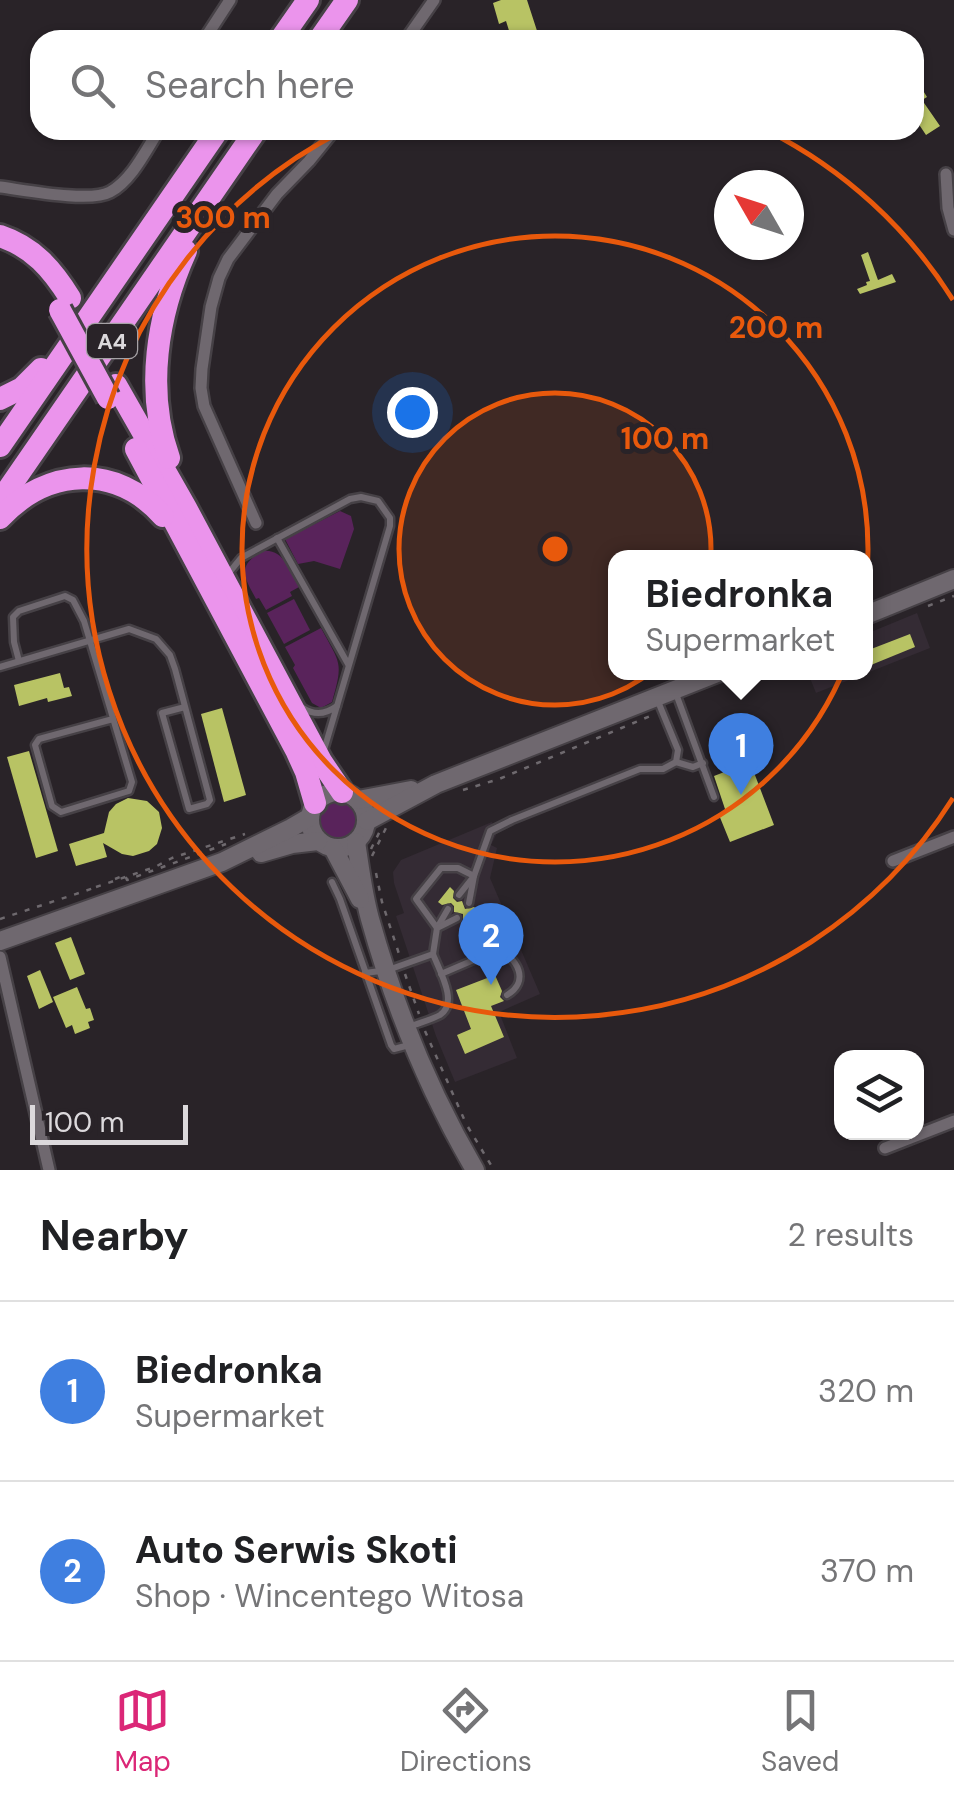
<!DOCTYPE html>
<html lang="en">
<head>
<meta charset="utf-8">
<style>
  body { margin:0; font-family:"DM Sans",sans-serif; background:#f2f2f2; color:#202124 }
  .controls { position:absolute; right:30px; bottom:30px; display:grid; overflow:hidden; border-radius:20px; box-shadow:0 2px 8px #0004 }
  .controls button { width:90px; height:90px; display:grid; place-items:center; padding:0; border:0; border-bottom:2px solid #e0e0e0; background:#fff; color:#202124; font:50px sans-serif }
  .compass { position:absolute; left:714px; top:170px; width:90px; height:90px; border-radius:50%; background:#fff; box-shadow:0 2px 8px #0004; rotate:309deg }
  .scale { position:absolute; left:30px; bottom:25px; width:158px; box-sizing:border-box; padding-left:10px; border:5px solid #dcd9dc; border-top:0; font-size:28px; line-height:35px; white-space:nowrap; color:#dcd9dc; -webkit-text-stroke:8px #292328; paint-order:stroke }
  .you { position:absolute; left:412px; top:412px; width:35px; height:35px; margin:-25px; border:8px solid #fff; border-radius:50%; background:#1a73e8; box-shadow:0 0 0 15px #1a73e833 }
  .badge { display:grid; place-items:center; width:65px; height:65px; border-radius:50%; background:#db2777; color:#fff; font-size:32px; font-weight:700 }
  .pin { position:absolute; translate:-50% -82px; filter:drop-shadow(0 2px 5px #0008) }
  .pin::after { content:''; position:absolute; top:52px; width:35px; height:30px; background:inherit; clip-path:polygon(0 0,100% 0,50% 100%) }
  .popup { position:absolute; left:608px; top:550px; width:265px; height:130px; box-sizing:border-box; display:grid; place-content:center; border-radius:20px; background:#fff; filter:drop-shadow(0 2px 8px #0005); font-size:32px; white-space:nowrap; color:#757577 }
  .popup b { font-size:38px; color:#202124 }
  .popup::after { content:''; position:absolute; left:50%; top:100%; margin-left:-20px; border:20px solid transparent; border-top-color:#fff }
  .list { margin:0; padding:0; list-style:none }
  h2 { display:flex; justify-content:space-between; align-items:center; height:130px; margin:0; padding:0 40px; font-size:42px }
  h2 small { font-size:32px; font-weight:400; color:#757577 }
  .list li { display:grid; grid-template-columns:65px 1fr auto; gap:30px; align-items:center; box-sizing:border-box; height:180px; padding:0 40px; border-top:2px solid #e0e0e0 }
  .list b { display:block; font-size:38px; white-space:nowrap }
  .list p { margin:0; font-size:32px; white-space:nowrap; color:#757577 }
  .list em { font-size:32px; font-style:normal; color:#757577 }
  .icon { flex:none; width:55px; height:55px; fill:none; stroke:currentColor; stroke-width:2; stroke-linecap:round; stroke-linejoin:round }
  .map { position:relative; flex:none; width:954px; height:1170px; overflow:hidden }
  .search { position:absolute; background:#fff; box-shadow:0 2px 8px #0004; left:30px; right:30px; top:30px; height:110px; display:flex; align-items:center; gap:25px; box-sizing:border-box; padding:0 35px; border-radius:30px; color:#757577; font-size:38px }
  .sheet { height:490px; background:#fff }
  nav { display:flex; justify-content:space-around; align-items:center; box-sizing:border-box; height:140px; border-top:2px solid #e0e0e0; background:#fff; font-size:28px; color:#757577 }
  nav a { display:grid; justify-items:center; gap:5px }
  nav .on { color:#db2777 }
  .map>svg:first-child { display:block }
  .built { fill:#342b34 }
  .green { fill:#59235b }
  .building { fill:#b8c364 }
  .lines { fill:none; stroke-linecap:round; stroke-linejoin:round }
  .lane-casing { stroke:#464146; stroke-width:11 }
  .street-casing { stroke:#464146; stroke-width:16 }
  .secondary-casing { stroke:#464146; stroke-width:22 }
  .highway-casing { stroke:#464146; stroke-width:28 }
  .path { stroke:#6e696e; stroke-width:2.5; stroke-dasharray:5 8; stroke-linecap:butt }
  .lane { stroke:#6f686f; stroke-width:6 }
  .street { stroke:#6f686f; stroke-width:11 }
  .secondary { stroke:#6f686f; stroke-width:18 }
  .highway { stroke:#eb94ec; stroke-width:22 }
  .highway-bridge-casing { stroke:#464146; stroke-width:28; stroke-linecap:butt }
  .highway-bridge { stroke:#eb94ec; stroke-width:22 }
  .ring { fill:none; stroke:#e8590c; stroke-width:5 }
  .labels { text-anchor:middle; stroke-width:10; stroke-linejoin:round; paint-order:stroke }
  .shield { fill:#292328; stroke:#a6a2a6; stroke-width:2.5 }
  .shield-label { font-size:22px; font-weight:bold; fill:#dcd9dc }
  .centre { fill:#e8590c; stroke:#292328; stroke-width:5 }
  .ring-label { font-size:30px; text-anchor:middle; font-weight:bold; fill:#e8590c; stroke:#292328; stroke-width:10; stroke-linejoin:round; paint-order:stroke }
</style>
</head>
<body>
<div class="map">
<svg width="954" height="1170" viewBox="0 0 954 1170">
  <rect width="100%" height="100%" fill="#292328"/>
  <g class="built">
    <polygon points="917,613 930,648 816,693 808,673 866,672 866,634"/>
    <polygon points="492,822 496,835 491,845 497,848 490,878 540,994 499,1012 517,1058 455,1082 436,1036 396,916 404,913 394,883 393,872 401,860"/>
  </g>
  <g class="green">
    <polygon points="340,511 351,516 354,529 340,569 314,561 298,564 285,539"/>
    <path d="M263,551c21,-2 27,20 36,36l-9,5 2,4 -26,14 -7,-12 -3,1c-12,-22 -20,-33 7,-48z"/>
    <polygon points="294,599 310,630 284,644 267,613"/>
    <path d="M321,628c19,36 23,33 11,74l-11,6 -9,-5 -19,-35 2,-3 -10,-18z"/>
    <circle cx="338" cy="820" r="18"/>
  </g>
  <g class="building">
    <polygon points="501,0 527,0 540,40 512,40 506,21 499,24 493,3"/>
    <polygon points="914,89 917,93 922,89 927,97 922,100 940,126 926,135 914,117"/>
    <polygon points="868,252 878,280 892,274 896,282 860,294 857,289 867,285 866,282 870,281 861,255"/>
    <polygon points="910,634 915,647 866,667 866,651"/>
    <polygon points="60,673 64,688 69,687 72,696 48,702 47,698 19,706 14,685"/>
    <polygon points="222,708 246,795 224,802 201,714"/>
    <polygon points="29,751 58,851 36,858 7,757"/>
    <polygon points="750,762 774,825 730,842 719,815 726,812 714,776"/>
    <polygon points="128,798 147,801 159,812 162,828 157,844 149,851 133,856 122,854 103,843 107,857 76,866 69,844 104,833 109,812 116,804"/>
    <polygon points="450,887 454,891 453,898 457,902 462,901 465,909 474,907 481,913 492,908 501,931 473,942 466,925 463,922 463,914 454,912 454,906 451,903 442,905 438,902"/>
    <polygon points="71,937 85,974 70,980 55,943"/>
    <polygon points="40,970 53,1002 39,1009 27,976"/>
    <polygon points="495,975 502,991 500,997 504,1001 491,1006 504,1037 465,1054 457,1035 471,1029 456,990"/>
    <polygon points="77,987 86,1009 90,1008 94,1020 88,1022 90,1028 75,1034 72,1025 66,1028 53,997"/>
  </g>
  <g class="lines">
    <g class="lane-casing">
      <g id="lane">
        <polyline points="277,538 348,664"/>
        <polyline points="228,574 241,558 350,499 361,497 378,501 390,518 390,526 337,706"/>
        <polyline points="19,661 14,642 13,617 19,611 65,596 73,600 84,621 132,782 129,791 61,812 52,806 35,745 39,739 113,719"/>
        <polyline points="0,667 129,629 156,639 170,655 175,669 210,800 207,804 189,809 162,713 185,707"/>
        <polyline points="675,691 714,797"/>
        <path d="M303,708c12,8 23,6 34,-2l-13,44"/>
        <polyline points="676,762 693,767 703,763"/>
        <polyline points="332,882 340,899 391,1045 394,1049 413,1044"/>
        <polyline points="469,903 474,876 490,831 512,820 640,769 663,769 676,762 678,750 657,699"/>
        <polyline points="448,909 437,928 416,899 441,868 458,868 474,876 459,895"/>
        <polyline points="365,973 388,970 433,954 437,928 457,918"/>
        <path d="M441,974l56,-24c21,7 33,32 10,45"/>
        <path d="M409,1027c9,-4 22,-7 31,-12 19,-12 -1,-45 -7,-61"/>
      </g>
    </g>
    <g class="street-casing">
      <g id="street">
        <polyline points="204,40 230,0"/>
        <polyline points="406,40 434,0"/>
        <polyline points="946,174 948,208 954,230"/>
        <path d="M0,187c24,3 90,16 110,5 22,-12 36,-42 49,-62"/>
        <polyline points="256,523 204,406 201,388 202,369 211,307 219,278 228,259 277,194 309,161 334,130"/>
        <polyline points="893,861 954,837"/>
        <polyline points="0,957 49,1170"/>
        <polyline points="885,1148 954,1121"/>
      </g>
    </g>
    <g class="secondary-casing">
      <g id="secondary">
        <polyline points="866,615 954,579"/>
        <circle cx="338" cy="820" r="28"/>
        <polyline points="358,800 411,790"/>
        <polyline points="367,821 436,784 720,672"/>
        <path d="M356,842c4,25 7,52 14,77 24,86 60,174 105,251"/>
        <polyline points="333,848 360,899"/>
        <polyline points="261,853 292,844 318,841"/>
        <polyline points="0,941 222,862 291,828 310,817"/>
      </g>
    </g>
    <g class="highway-casing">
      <g id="highway">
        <polyline points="280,40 308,0"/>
        <polyline points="319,40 347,0"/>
        <path d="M0,236c33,11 52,33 70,62"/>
        <polyline points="116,385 186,508 321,761 342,792"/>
        <polyline points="0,399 22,388 41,369"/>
        <polyline points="0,446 218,130"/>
        <polyline points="136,449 296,750 306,772 315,803"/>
        <path d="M169,458c-24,-68 -12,-143 17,-207"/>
        <polyline points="0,501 256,130"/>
        <path d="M0,518c48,-51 116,-54 163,-2"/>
      </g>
    </g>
    <g class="path">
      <polyline points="928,606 954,596"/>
      <polyline points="728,685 759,672"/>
      <polyline points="463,790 499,779 655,714"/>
      <polyline points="371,849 381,829"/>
      <polyline points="372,856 386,828"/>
      <polyline points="376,873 382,902 400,957"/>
      <polyline points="115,879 125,875 127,880 226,844"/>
      <polyline points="96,887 155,867 172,858 245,834"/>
      <polyline points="0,919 94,888"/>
      <polyline points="405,974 419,1014"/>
      <polyline points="425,1031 464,1119"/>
      <polyline points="468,1127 494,1170"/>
    </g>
    <use href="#lane" class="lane"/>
    <use href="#street" class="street"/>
    <use href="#secondary" class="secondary"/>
    <use href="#highway" class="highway"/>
    <g class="highway-bridge-casing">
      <polyline id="highway-bridge" points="60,310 108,398"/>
    </g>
    <use href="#highway-bridge" class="highway-bridge"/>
  </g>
  <circle cx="555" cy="549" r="156" fill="#e8590c" fill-opacity=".12"/>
  <g class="ring">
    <circle cx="555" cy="549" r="156"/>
    <circle cx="555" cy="549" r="313"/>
    <path d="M953 798A469 469 0 1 1 342 131M768 131A469 469 0 0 1 953 300"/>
  </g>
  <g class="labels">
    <rect class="shield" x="87" y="324" width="50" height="34" rx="8"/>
    <g class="shield-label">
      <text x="112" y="349">A4</text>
    </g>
  </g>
  <circle cx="555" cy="549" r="15" class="centre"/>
  <g class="ring-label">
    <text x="223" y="228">300 m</text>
    <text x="776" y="338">200 m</text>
    <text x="665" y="449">100 m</text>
  </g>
</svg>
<div class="controls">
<button><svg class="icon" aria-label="layers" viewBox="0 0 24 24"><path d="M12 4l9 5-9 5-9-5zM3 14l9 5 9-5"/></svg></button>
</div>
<svg class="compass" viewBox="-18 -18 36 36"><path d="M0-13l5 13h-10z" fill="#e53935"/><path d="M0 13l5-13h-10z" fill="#757577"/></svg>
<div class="scale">100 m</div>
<div class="you"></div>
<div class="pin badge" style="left:741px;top:795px;background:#3f7fe0">1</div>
<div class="popup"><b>Biedronka</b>Supermarket</div>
<div class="pin badge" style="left:491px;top:985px;background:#3f7fe0">2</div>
<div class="search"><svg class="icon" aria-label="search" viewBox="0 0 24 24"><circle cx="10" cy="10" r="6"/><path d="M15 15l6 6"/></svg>Search here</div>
</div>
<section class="sheet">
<h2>Nearby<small>2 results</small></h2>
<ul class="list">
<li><span class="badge" style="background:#3f7fe0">1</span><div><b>Biedronka</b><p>Supermarket</p></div><em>320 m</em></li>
<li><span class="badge" style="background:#3f7fe0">2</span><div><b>Auto Serwis Skoti</b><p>Shop · Wincentego Witosa</p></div><em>370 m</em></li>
</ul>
</section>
<nav>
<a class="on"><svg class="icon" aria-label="map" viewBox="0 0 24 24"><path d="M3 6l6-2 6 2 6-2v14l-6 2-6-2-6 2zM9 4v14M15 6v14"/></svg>Map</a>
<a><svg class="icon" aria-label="directions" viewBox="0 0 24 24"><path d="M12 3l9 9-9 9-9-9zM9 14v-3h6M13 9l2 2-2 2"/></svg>Directions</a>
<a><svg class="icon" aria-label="saved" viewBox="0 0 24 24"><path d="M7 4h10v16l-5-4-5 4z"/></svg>Saved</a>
</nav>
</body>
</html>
